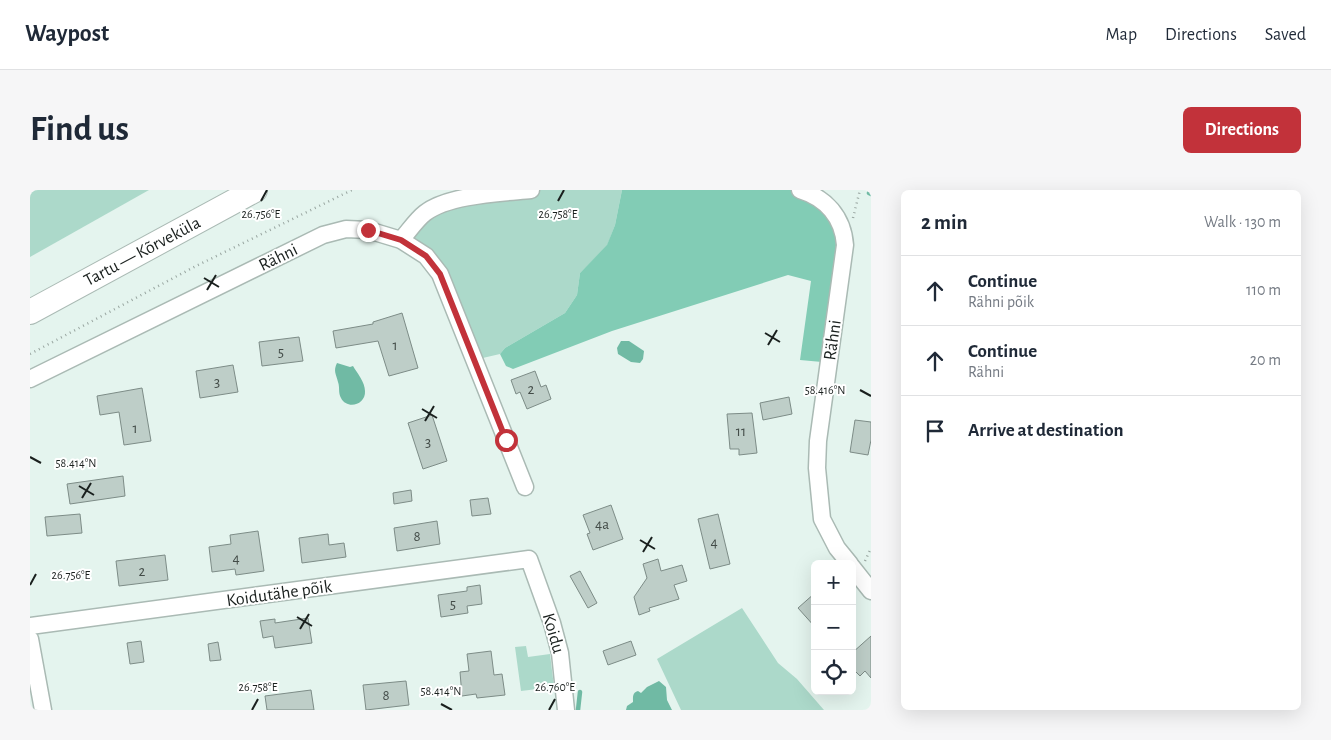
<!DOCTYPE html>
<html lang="en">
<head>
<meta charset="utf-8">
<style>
  body { margin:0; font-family:"Alegreya Sans",sans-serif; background:#f6f6f7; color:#1f2937 }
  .controls { position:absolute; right:15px; bottom:15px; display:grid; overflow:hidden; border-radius:8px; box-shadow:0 5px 20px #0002 }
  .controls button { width:45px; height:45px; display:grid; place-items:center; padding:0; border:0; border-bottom:1px solid #e0e1e3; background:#fff; color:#1f2937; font:25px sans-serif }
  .stop { position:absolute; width:15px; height:15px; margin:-11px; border:4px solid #c2323a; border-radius:50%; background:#fff }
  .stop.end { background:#c2323a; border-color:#fff; box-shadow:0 1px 5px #0008 }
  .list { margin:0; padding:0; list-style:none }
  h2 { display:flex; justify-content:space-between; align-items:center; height:65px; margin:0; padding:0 20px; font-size:21px }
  h2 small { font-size:16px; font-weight:400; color:#747a83 }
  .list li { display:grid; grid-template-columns:32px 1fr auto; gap:15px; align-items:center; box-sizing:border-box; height:70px; padding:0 20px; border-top:1px solid #e0e1e3 }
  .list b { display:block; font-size:19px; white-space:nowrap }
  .list p { margin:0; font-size:16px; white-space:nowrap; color:#747a83 }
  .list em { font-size:16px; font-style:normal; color:#747a83 }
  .icon { flex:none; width:28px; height:28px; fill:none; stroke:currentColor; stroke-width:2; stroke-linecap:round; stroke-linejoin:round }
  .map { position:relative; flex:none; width:841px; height:520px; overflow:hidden; border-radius:8px }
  header { display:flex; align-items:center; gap:30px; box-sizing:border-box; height:70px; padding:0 25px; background:#fff; border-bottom:1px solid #e0e1e3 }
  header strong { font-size:24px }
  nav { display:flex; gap:28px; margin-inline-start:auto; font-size:18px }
  .intro { display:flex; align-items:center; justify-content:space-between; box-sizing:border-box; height:120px; padding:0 30px }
  h1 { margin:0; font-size:35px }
  .button { padding:12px 22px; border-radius:8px; background:#c2323a; color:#fff; font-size:18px; font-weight:700 }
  main { display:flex; gap:30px; padding:0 30px }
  aside { flex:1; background:#fff; border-radius:8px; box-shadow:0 5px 20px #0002 }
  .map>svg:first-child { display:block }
  .green { fill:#acd9ca }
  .forest { fill:#82ccb5 }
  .water { fill:#70baa4 }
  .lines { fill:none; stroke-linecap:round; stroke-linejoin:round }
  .stream { stroke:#70baa4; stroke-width:4.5 }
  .building { fill:#becec8; stroke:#7d8c87 }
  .minor-casing { stroke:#aabab4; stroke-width:19 }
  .secondary-casing { stroke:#aabab4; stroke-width:26 }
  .path { stroke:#99a6a1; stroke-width:2.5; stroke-dasharray:1 4; stroke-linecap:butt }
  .minor { stroke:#fff; stroke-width:16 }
  .secondary { stroke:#fff; stroke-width:24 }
  .route { stroke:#c2323a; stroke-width:6 }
  .ticks { fill:none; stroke:#1a201e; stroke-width:2 }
  .labels { text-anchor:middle; stroke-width:4; stroke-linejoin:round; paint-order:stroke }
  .number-label { font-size:15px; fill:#434c48 }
  .street-label { font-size:18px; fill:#1a201e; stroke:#fff }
  .ticks-label { font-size:12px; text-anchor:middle; fill:#1a201e; stroke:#fff; stroke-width:4; stroke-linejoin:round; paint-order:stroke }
</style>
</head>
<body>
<header>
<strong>Waypost</strong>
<nav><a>Map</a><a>Directions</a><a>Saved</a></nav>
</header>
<div class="intro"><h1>Find us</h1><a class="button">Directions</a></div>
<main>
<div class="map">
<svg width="841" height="520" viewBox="0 0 841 520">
  <rect width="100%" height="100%" fill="#e4f4ee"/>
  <g class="green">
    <polygon points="0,0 119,0 0,67"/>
    <polygon points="501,0 592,0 585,35 577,56 550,83 547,105 535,123 475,158 470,164 444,170 410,84 371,50 394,24"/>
    <polygon points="712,418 748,473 767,489 794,520 651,520 627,469"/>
    <polygon points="496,456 498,467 520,464 524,497 491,501 485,457"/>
  </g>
  <polygon class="forest" points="592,0 770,0 804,33 806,55 792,172 770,170 781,91 758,85 582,141 483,179 476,176 470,164 475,158 535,123 547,105 550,83 577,55 585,35"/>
  <g class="water">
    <polygon points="591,151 599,151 614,161 613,169 610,173 601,172 588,164 587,158"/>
    <path d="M307,173l13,4 3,-1c4,7 12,16 12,25 1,14 -18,19 -24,7 -3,-5 -1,-11 -3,-16 -2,-8 -5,-11 -1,-19z"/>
    <path d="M629,491l7,6 1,13 5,10h-46l1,-4 6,-4c0,-5 -1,-9 5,-11l3,2 6,-6z"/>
  </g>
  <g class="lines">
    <g class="stream">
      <polyline points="839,3 841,4"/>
      <polyline points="548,520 550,502"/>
    </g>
  </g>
  <g class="building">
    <polygon points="372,123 388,178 359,186 348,151 306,158 303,141 343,134 343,132"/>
    <polygon points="269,147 273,171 232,176 229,152"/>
    <polygon points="203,175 208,202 170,208 166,181"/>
    <polygon points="505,181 511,197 516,195 521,209 497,219 490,202 486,204 481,190"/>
    <polygon points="112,198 121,251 94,255 89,222 70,225 67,206"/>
    <polygon points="759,207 762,224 733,230 730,213"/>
    <polygon points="722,223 727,263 709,265 709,259 700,259 697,224"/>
    <polygon points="402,225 417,271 393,279 378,233"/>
    <polygon points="825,230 841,232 841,250 838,265 820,262"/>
    <polygon points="93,286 95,306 40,314 37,294"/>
    <polygon points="381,300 382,311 364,314 363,303"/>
    <polygon points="458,308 461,324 442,326 440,310"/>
    <polygon points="581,315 593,349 563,360 557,344 560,343 553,325"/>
    <polygon points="50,324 52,343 17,346 15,327"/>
    <polygon points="688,324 700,374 680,379 668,329"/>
    <polygon points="407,331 410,354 367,361 364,338"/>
    <polygon points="228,341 234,381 206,385 205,379 182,382 179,357 201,354 200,345"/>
    <polygon points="298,344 299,355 314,353 316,367 272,373 269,348"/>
    <polygon points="135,365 138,390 89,396 86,371"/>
    <polygon points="628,369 631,381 652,375 657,391 644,395 649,409 619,418 620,421 609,425 604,407 617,388 613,374"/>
    <polygon points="550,381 567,413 558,418 540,386"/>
    <polygon points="450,395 452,414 437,416 438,423 411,427 408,405 437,401 437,397"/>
    <polygon points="785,403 785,437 768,418"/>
    <polygon points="278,428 282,453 245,458 243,446 233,448 230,431 245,429 245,433"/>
    <polygon points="841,446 841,488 835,481 830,486 822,478 822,463"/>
    <polygon points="111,451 114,472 100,474 97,453"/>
    <polygon points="601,451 606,465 578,475 573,461"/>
    <polygon points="188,452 191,470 180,471 178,454"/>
    <polygon points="461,461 464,485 472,484 475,505 447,508 446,504 432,506 430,482 439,481 437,464"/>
    <polygon points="376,491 379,515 336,520 333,495"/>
    <polygon points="281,500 284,520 237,520 235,506"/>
  </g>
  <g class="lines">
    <g class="minor-casing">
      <g id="minor">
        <path d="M770,0c26,8 43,27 45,55l-27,196 -1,27 5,51 15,29 13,16"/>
        <path d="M371,50c8,-9 15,-20 24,-27 23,-18 76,-20 106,-23"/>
        <polyline points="0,189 293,45 316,39 338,40 371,50 396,66 410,84 495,297"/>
        <polyline points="822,377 841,401"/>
        <polyline points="0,436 499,369 522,433 530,463 536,520"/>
        <polyline points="0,449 13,520"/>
      </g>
    </g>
    <g class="secondary-casing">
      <polyline id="secondary" points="0,122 225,0"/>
    </g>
    <g class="path">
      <polyline points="823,28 830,0"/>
      <polyline points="0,164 166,76 322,0"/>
      <polyline points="835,371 841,358"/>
    </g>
    <use href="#minor" class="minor"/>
    <use href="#secondary" class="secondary"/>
  </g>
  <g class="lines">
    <polyline class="route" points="338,40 371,50 396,66 410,84 476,250"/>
  </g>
  <path class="ticks" d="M231,11l6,-11M528,11l6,-11M174,88l15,9M177,100l9,-15M735,143l15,9M738,155l9,-15M830,200l11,6M392,219l15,9M395,231l9,-15M0,267l11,6M49,296l15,9M52,308l9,-15M610,350l15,9M613,362l9,-15M0,395l6,-11M267,427l15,9M270,439l9,-15M411,514l11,6M222,520l6,-11M519,520l6,-11"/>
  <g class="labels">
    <g class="number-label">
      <text x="365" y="160">1</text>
      <text x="251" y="167">5</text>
      <text x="187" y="197">3</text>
      <text x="501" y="204">2</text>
      <text x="105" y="243">1</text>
      <text x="711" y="246">11</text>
      <text x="398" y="257">3</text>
      <text x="572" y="339">4a</text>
      <text x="387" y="351">8</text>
      <text x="684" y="357">4</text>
      <text x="206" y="373">4</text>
      <text x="112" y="386">2</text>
      <text x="423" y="419">5</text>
      <text x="356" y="510">8</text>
    </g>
    <g class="street-label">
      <text transform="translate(112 61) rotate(-28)" y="6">Tartu — Kõrveküla</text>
      <text transform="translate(248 67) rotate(-26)" y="6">Rähni</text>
      <text transform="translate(802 150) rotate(-82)" y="6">Rähni</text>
      <text transform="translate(249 403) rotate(-8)" y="6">Koidutähe põik</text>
      <text transform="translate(524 443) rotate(74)" y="6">Koidu</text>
    </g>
  </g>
  <g class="ticks-label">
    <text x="231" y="28">26.756°E</text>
    <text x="528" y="28">26.758°E</text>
    <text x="795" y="204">58.416°N</text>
    <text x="46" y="277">58.414°N</text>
    <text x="41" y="389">26.756°E</text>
    <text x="228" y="501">26.758°E</text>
    <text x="525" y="501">26.760°E</text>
    <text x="411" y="505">58.414°N</text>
  </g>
</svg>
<div class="controls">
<button>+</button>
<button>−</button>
<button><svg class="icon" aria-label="locate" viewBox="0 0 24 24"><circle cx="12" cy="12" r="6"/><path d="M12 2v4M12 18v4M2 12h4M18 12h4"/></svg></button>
</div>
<div class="stop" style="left:476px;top:250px"></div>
<div class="stop end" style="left:338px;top:40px"></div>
</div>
<aside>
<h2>2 min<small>Walk · 130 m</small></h2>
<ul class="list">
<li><svg class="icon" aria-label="ahead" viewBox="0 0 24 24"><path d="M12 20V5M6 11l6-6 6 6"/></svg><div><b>Continue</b><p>Rähni põik</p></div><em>110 m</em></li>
<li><svg class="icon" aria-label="ahead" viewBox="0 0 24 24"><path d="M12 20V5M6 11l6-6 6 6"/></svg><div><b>Continue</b><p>Rähni</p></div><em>20 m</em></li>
<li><svg class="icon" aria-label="arrive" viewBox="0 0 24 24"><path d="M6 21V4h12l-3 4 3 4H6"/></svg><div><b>Arrive at destination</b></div></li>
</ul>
</aside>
</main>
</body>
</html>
